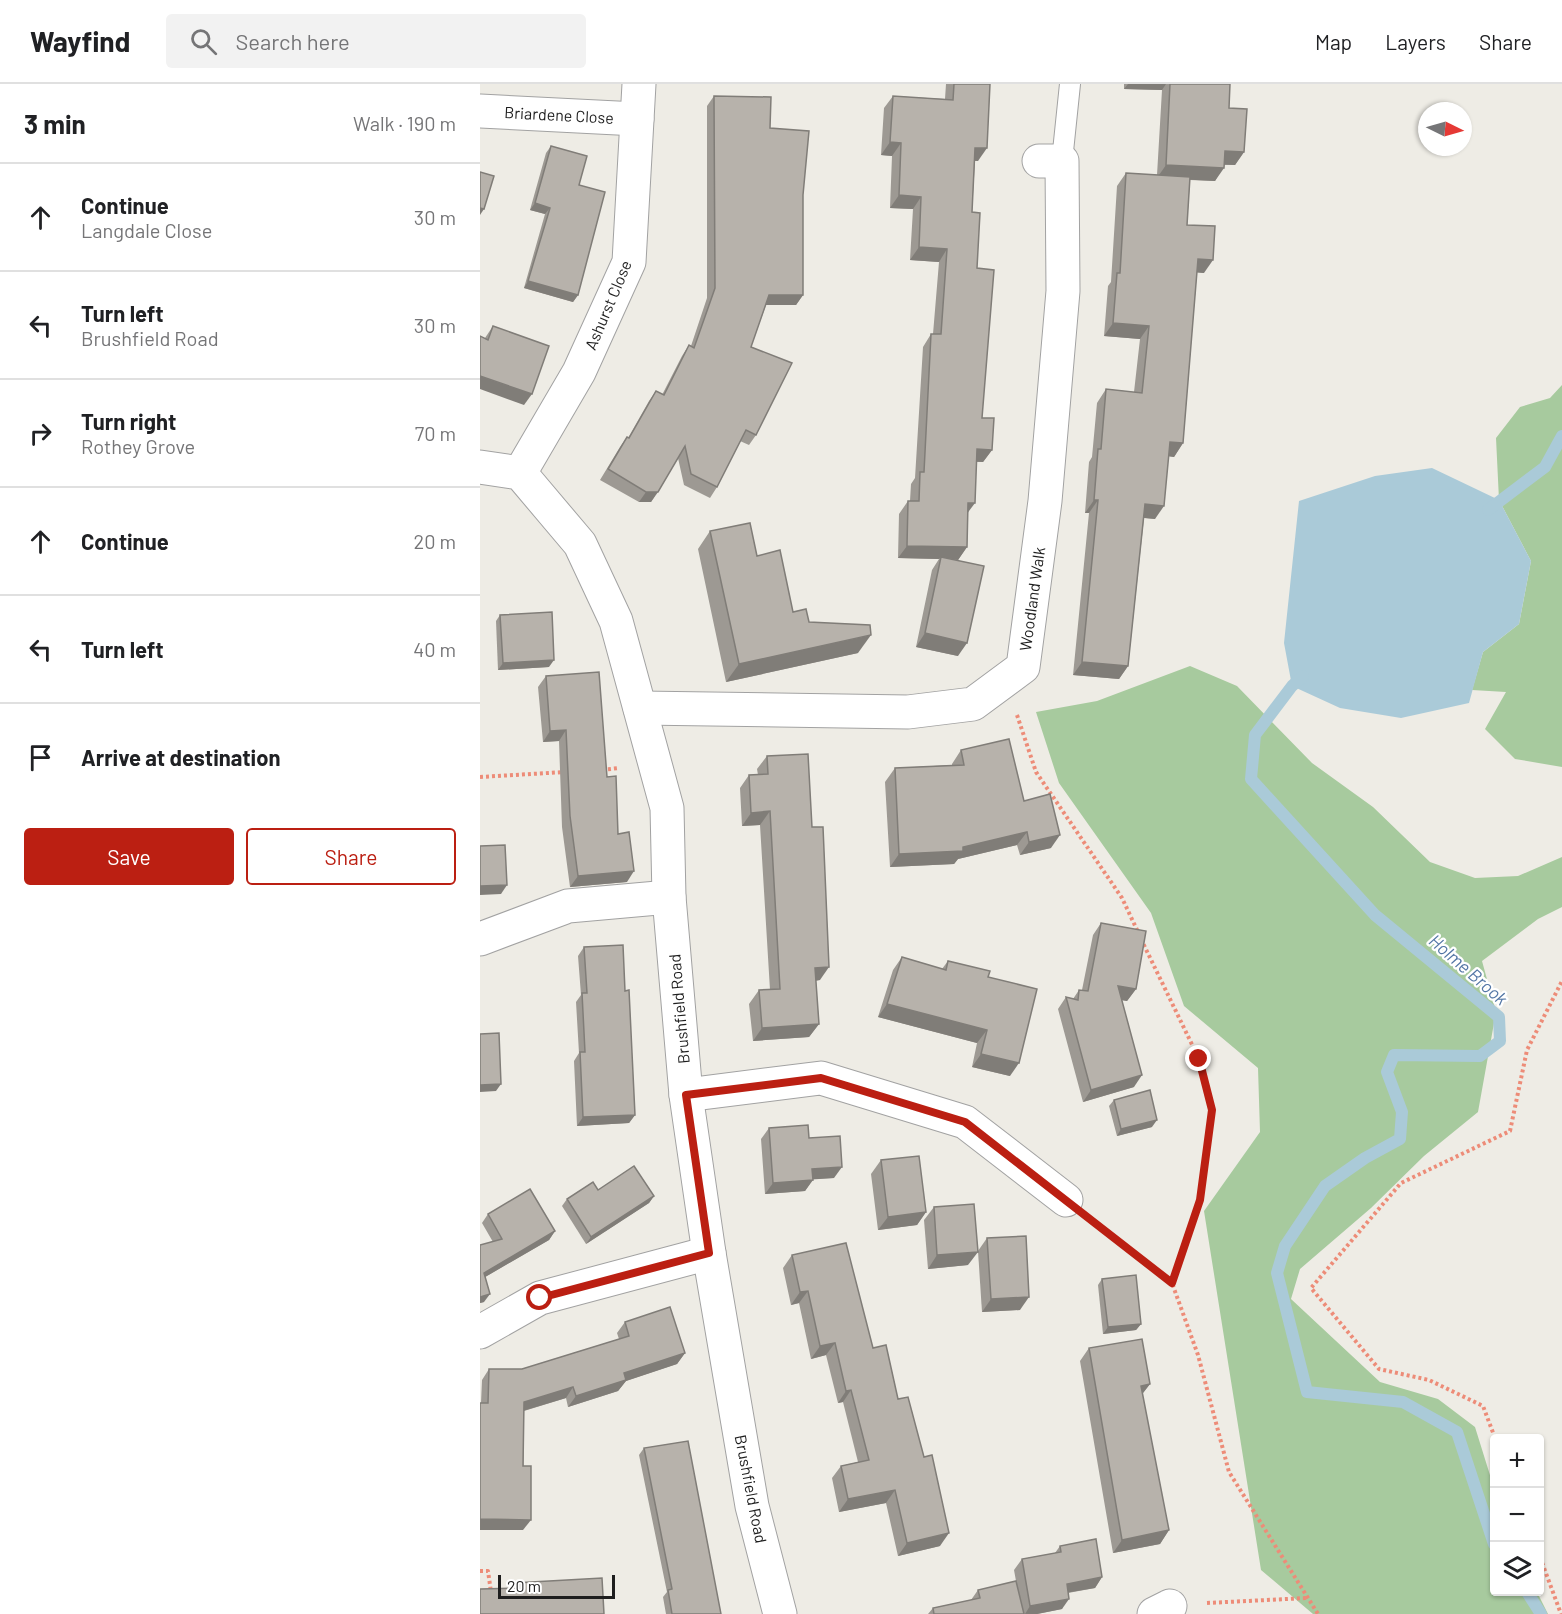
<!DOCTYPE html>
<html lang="en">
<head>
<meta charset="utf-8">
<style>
  body { margin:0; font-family:Barlow,sans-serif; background:#f2f2f2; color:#202124 }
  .controls { position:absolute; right:18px; bottom:18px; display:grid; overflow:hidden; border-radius:6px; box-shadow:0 2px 4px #0004 }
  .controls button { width:54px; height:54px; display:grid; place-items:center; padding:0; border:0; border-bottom:2px solid #e0e0e0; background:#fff; color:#202124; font:30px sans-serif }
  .compass { position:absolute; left:938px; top:18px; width:54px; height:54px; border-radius:50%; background:#fff; box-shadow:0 2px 4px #0004; rotate:95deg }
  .scale { position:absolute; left:18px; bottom:15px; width:117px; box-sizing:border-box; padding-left:6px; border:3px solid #1e1e1e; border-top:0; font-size:16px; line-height:21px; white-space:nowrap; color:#1e1e1e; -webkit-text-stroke:4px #fff; paint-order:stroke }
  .stop { position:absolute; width:18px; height:18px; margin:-14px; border:4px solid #bb1f12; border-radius:50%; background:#fff }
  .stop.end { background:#bb1f12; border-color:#fff; box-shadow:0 2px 6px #0008 }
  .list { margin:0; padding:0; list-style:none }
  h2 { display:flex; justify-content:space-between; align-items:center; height:78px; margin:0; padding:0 24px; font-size:26px }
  h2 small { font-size:20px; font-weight:400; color:#757577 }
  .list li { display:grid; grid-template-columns:39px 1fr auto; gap:18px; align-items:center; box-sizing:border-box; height:108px; padding:0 24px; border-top:2px solid #e0e0e0 }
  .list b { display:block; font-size:22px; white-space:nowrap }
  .list p { margin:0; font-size:20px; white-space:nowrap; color:#757577 }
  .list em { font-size:20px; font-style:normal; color:#757577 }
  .actions { display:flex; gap:12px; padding:18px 24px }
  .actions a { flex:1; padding:14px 0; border:2px solid #bb1f12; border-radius:6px; text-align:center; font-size:21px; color:#bb1f12 }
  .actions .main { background:#bb1f12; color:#fff }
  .icon { flex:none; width:33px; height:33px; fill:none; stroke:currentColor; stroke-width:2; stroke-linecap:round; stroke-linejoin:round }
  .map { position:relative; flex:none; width:1082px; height:1530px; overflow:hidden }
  header { display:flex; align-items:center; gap:36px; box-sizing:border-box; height:84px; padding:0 30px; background:#fff; border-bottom:2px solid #e0e0e0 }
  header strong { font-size:28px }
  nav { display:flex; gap:33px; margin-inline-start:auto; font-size:21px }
  .search { width:420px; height:54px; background:#f2f2f2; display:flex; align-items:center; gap:15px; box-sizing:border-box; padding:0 21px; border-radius:6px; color:#757577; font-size:22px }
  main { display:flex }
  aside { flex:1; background:#fff }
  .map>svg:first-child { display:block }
  .forest { fill:#a7ca9e }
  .water { fill:#aacad8 }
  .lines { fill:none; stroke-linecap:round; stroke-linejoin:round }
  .stream { stroke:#aacad8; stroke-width:12 }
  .lane-casing { stroke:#a2a2a2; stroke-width:22 }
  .street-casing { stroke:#a2a2a2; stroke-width:35 }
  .path { stroke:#ed8c78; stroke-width:4; stroke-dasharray:3 3; stroke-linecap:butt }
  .lane { stroke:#fff; stroke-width:20 }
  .street { stroke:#fff; stroke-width:33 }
  .wall { fill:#9d9993 }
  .shaded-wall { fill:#807d78 }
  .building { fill:#b7b2ab; stroke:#807d78; stroke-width:1.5 }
  .route { stroke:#bb1f12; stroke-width:8 }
  .labels { text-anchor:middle; stroke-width:4.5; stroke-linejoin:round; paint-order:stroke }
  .street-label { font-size:16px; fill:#1e1e1e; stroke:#fff }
  .water-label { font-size:18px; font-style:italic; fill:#5376a5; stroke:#fff }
</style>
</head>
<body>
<header>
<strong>Wayfind</strong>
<div class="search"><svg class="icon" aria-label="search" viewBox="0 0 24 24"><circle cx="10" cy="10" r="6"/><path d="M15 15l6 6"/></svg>Search here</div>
<nav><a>Map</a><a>Layers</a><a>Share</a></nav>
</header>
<main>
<aside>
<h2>3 min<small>Walk · 190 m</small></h2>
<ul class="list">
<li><svg class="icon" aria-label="ahead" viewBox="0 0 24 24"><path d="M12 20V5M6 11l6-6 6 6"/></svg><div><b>Continue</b><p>Langdale Close</p></div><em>30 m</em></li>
<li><svg class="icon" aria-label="left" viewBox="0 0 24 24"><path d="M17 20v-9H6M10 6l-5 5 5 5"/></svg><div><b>Turn left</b><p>Brushfield Road</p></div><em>30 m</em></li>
<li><svg class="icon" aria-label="right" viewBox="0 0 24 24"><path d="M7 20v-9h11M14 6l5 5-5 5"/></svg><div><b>Turn right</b><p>Rothey Grove</p></div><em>70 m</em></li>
<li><svg class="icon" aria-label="ahead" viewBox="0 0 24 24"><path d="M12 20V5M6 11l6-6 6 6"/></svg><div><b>Continue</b></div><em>20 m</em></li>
<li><svg class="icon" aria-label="left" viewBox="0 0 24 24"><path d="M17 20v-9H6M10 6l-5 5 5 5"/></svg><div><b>Turn left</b></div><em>40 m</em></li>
<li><svg class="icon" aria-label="arrive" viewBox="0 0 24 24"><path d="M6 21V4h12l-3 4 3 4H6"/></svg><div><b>Arrive at destination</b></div></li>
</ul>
<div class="actions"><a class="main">Save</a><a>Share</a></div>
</aside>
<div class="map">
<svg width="1082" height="1530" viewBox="0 0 1082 1530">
  <rect width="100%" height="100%" fill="#eeece5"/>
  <g class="forest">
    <polygon points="1082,301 1082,683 1035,675 1005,645 1026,608 992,606 1003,568 1039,540 1051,477 1019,416 1016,354 1040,323 1070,314"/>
    <polygon points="710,582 757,602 832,679 893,723 950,778 995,794 1038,792 1082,773 1082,823 1058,835 1002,877 1016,928 998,1028 944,1072 891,1124 820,1185 811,1215 900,1298 958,1315 995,1343 1014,1404 1014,1508 1057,1508 1068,1530 833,1530 781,1486 724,1127 780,1048 778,984 704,922 671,829 579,699 556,628 617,617"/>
  </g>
  <polygon class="water" points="952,384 1019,416 1051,477 1039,540 1003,568 989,619 921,634 860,624 812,602 804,559 819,417 895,392"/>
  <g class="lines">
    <g class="stream">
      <polyline points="1008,426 1065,383 1082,352"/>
      <polyline points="823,592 812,602 775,651 771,695 895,831 1019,933 1020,957 1000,972 914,971 907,988 922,1028 920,1055 885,1074 845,1102 805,1162 797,1189 827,1308 923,1318 977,1348 1014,1460"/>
      <polyline points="1047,1508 1061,1530"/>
    </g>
    <g class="lane-casing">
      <polyline id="lane" points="582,77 590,0"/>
    </g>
    <g class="street-casing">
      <g id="street">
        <polyline points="0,27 157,35"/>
        <polyline points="0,383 40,389 100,460 136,537 187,724 189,813 206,1011 229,1169 272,1422 300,1530"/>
        <polyline points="40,389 99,288 149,178 159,0"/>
        <polyline points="160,624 428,628 493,620 543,583 565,417 583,207 582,77 559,77"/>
        <polyline points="0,855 88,822 189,813"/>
        <polyline points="206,1011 341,994 485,1038 586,1116"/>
        <polyline points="0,1248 60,1214 229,1169"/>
        <polyline points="674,1530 690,1522"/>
      </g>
    </g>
    <g class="path">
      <polyline points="537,631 556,688 642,814 658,848"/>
      <polyline points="122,686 139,684"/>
      <polyline points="0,693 85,688"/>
      <polyline points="661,855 719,975 732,1026 720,1116 692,1199 718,1271 749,1388 838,1530"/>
      <polyline points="613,1137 692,1199"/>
      <polyline points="1015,1354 1003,1322 949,1296 899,1285 831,1204 921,1099 1030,1047 1047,966 1082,897"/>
      <polyline points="1060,1473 1081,1530"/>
      <polyline points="0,1487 8,1487 11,1508"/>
      <polyline points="727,1519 827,1514"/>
    </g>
    <use href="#lane" class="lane"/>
    <use href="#street" class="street"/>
  </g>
  <g class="wall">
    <polygon points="466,0 510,0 498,77 495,77 492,128 497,184 502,334 512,366 503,378 496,378 488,429 487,463 478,476 478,572 436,563 452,486 459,475 418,474 419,430 428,417 430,417 431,400 435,394 443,263 451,250 453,250 459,178 430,176 433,125 410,124 412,72 401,71 404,24 413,12 465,15"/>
    <polygon points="644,0 750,0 749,24 764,68 755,81 744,81 735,97 710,96 707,141 724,189 717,188 703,359 694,373 688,372 675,435 664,434 648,582 639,595 593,591 609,429 605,429 609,378 612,373 617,319 626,305 654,308 660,255 624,252 628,202 631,198 637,102 646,89 677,91 682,6 644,5"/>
    <polygon points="234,12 290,44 323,111 323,211 316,221 286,221 271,263 276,351 269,361 260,357 237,403 230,414 204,401 198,374 171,418 159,418 120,396 140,363 147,353 148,354 169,317 176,307 182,311 202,272 209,261 211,262 227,214 227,22"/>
    <polygon points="71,62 99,101 98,211 93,218 44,204 65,130 50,126 66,69"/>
    <polygon points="13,242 44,321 5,254"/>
    <polygon points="230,447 277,472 313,528 378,569 246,598 218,465"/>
    <polygon points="20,531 69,583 18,586 16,537"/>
    <polygon points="66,592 127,693 147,798 90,803 82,743 79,657 63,658 58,603"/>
    <polygon points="481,666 544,717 571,764 540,771 537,761 478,775 474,780 410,783 405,698 415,684 472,681 472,680"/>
    <polygon points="287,672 340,896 336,897 339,940 329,953 273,957 269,920 279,906 290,906 280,741 262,742 260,704 269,691 278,691 277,685"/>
    <polygon points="621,839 656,905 647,917 642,916 654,1003 603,1018 578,925 586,913 593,915 599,906 602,906 613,851"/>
    <polygon points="104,863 145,907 155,1031 149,1039 97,1042 94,977 99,969 96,918 101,911 98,872"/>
    <polygon points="422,873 462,885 468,877 508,893 530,992 492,983 497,959 398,933 413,886"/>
    <polygon points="634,1016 672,1043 637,1052 629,1022"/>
    <polygon points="289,1044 329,1054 354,1094 333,1095 325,1107 285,1110 281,1055"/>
    <polygon points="401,1076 446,1128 437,1141 398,1146 391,1090"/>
    <polygon points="118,1106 174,1112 169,1119 106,1160 82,1122 87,1115"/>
    <polygon points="454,1123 488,1181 448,1185 444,1136"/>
    <polygon points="8,1130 75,1147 69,1156 5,1193 4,1218 0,1219 0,1161 13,1158 2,1139"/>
    <polygon points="507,1154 540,1226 502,1228 498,1167"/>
    <polygon points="312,1171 393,1264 418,1315 460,1462 418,1472 406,1419 359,1428 352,1394 361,1382 378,1378 363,1318 358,1319 346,1271 331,1275 319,1219 311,1221 303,1184"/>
    <polygon points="622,1195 661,1240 656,1246 623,1250 618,1201"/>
    <polygon points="145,1238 205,1269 197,1280 146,1297 138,1307 88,1323 86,1314 44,1327 43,1446 1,1319 2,1296 9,1285 42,1285 139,1255 137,1249"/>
    <polygon points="609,1264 670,1300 662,1310 689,1446 680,1460 633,1469 600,1277"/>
    <polygon points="164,1364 241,1530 186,1530 183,1513 187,1508 159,1371"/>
    <polygon points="580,1462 622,1493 615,1504 588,1509 582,1525 557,1530 448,1530 453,1524 491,1516 498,1506 538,1508 534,1486 542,1475 575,1469"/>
  </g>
  <g class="shaded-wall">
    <polygon points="648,0 686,0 682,6 644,5"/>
    <polygon points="410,58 421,59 412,72 401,71"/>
    <polygon points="495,64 507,64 498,77 487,76"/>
    <polygon points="745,67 764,68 755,81 735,80"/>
    <polygon points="686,81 744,84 735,97 677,94"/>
    <polygon points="419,111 441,113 433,125 410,124"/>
    <polygon points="55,119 70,124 65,130 50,126"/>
    <polygon points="0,124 4,125 0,131"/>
    <polygon points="439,163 467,165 459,178 430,176"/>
    <polygon points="718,175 733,176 724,189 709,188"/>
    <polygon points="48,197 98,211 93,218 44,204"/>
    <polygon points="289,211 323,211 316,221 282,221"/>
    <polygon points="633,239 669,242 660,255 624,252"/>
    <polygon points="0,292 52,310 44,321 0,305"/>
    <polygon points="690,358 703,359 694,373 680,371"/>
    <polygon points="497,365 512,366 503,378 488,377"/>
    <polygon points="166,408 178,408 171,418 159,418"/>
    <polygon points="614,416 618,416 609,429 605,429"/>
    <polygon points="488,419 495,419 486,431"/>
    <polygon points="665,420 684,422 675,435 656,433"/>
    <polygon points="427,462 487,463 478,476 461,473 459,475 418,474"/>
    <polygon points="445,549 487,559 478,572 436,563"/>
    <polygon points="391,551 378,569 246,598 259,580"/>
    <polygon points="74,576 69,583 18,586 23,579"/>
    <polygon points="602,578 648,582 639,595 593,591"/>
    <polygon points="86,646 79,657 63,658 70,647"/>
    <polygon points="290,727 280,741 262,742 271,729"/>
    <polygon points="547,748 537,761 478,775 474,780 410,783 419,770 483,763"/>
    <polygon points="580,751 571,764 540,771 549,758"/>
    <polygon points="154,787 147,798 90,803 98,792"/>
    <polygon points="27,801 21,810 0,811 0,802"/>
    <polygon points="349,883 340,896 326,897 335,884"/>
    <polygon points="638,902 656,905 647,917 629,914"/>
    <polygon points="407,920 507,946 497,959 398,933"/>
    <polygon points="339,940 329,953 273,957 282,944"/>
    <polygon points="501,970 539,979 530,992 492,983"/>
    <polygon points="662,991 654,1003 603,1018 611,1006"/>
    <polygon points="21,1000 16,1007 0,1008 0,1001"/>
    <polygon points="155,1031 149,1039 97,1042 103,1033"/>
    <polygon points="677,1036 672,1043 637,1052 641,1045"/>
    <polygon points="362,1083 354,1094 324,1096 332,1085"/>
    <polygon points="333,1096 325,1107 285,1110 293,1099"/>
    <polygon points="174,1112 169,1119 106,1160 111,1153"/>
    <polygon points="446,1128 437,1141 398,1146 408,1133"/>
    <polygon points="75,1147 69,1156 0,1196 4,1189"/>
    <polygon points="498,1168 488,1181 448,1185 457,1171"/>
    <polygon points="328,1207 319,1219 311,1221 320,1208"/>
    <polygon points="10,1210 4,1218 0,1219 0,1213"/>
    <polygon points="549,1213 540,1226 502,1228 511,1215"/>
    <polygon points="661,1240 656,1246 623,1250 628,1243"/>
    <polygon points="355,1259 346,1271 331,1275 340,1262"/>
    <polygon points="205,1269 197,1280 146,1297 138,1307 88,1323 96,1312 144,1289"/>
    <polygon points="670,1300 660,1313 661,1302"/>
    <polygon points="93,1303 86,1314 36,1329 44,1318"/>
    <polygon points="371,1306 363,1318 358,1319 366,1307"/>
    <polygon points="415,1406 406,1419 359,1428 368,1415"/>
    <polygon points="0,1435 51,1436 43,1446 0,1446"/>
    <polygon points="689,1446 680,1460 633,1469 642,1456"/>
    <polygon points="469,1449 460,1462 418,1472 427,1459"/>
    <polygon points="622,1493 615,1504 579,1510 587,1500"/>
    <polygon points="589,1515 582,1525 557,1530 545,1530 550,1522"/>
  </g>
  <g class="building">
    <polygon points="474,0 510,0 507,64 495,64 492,128 500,129 497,184 514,186 502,334 514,334 512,366 497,365 495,419 488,419 487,463 427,462 428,417 439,417 440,388 444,388 451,250 461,250 467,165 439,163 441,113 419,111 421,59 410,58 413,12 473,16"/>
    <polygon points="690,0 750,0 749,24 767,25 764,68 745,67 744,84 686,81"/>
    <polygon points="234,12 291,13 290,44 329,47 323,111 323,211 289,211 271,263 312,279 276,351 266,346 237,403 211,390 205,362 178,408 166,408 128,385 147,353 149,354 176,307 184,311 209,261 214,264 235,204"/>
    <polygon points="71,62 107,72 99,101 125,108 98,211 48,197 70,124 55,119"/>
    <polygon points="0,88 14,92 4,125 0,124"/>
    <polygon points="646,89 710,93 707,141 735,142 733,176 718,175 703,359 690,358 684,422 665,420 648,582 602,578 618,416 614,416 618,365 621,365 626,305 662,309 669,242 633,239 637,189 640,189"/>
    <polygon points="13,242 69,262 52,310 0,292 0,252 8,256"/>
    <polygon points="270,439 277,472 300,466 313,528 326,525 329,538 390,541 391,551 259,580 230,447"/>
    <polygon points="461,473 504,482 487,559 445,549"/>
    <polygon points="72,528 74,576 23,579 20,531"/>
    <polygon points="119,588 127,693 136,692 138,750 149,748 154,787 98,792 90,732 86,646 70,647 66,592"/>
    <polygon points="529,655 544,717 570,710 580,751 549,758 547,748 483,763 483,767 419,770 415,684 484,681 481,666"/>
    <polygon points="328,670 332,743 343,743 349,883 335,884 339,940 282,944 279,906 300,905 290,727 271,729 269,691 288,690 287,672"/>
    <polygon points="25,761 27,801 0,802 0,762"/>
    <polygon points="621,839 666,847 656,905 638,902 662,991 611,1006 586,913 598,916 599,906 608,907"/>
    <polygon points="143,861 145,907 149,906 155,1031 103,1033 100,968 105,968 102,909 107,909 104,863"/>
    <polygon points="422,873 466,886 468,877 510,887 508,893 557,905 539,979 501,970 507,946 407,920"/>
    <polygon points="19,949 21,1000 0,1001 0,950"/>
    <polygon points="670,1006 677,1036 641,1045 634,1016"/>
    <polygon points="328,1041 329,1054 360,1052 362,1083 332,1085 333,1096 293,1099 289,1044"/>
    <polygon points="439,1072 446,1128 408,1133 401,1076"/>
    <polygon points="154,1082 174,1112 111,1153 87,1115 113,1098 118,1106"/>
    <polygon points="50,1105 75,1147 4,1189 10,1210 0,1213 0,1161 22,1155 8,1130"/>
    <polygon points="494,1120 498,1168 457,1171 454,1123"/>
    <polygon points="546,1152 549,1213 511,1215 507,1154"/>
    <polygon points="366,1159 393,1264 406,1261 418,1315 428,1313 444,1373 452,1371 469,1449 427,1459 415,1406 368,1415 361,1382 389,1376 371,1306 366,1307 355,1259 340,1262 328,1207 320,1208 312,1171"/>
    <polygon points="656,1191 661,1240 628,1243 622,1195"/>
    <polygon points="190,1223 205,1269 144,1289 146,1296 96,1312 93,1303 44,1318 43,1382 51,1382 51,1436 0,1435 0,1319 8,1319 9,1285 42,1285 149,1252 145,1238"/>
    <polygon points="662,1255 670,1300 661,1302 689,1446 642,1456 609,1264"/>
    <polygon points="208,1357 241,1530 192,1530 188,1506 192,1505 164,1364"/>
    <polygon points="616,1455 622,1493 587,1500 589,1515 550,1522 542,1475 581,1468 580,1462"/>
    <polygon points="122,1494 124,1530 0,1530 0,1505 35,1504 34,1499"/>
    <polygon points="536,1497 544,1530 454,1530 453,1524 500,1514 498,1506"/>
  </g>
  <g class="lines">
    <polyline class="route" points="60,1214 229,1169 206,1011 341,994 485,1038 692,1199 720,1116 732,1026 719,975"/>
  </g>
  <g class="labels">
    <g class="street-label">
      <text transform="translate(79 31) rotate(3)" y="6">Briardene Close</text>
      <text transform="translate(128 221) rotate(-67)" y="6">Ashurst Close</text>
      <text transform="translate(552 515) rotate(-82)" y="6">Woodland Walk</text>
      <text transform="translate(199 925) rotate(-95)" y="6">Brushfield Road</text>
      <text transform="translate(271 1405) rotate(79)" y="6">Brushfield Road</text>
    </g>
    <g class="water-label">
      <text transform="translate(988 886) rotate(41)" y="6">Holme Brook</text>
    </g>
  </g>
</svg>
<div class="controls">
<button>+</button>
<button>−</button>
<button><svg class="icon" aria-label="layers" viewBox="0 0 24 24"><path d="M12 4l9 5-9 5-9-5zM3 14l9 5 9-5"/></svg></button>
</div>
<svg class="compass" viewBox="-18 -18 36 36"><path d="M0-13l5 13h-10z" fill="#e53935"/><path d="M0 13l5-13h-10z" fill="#757577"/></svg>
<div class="scale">20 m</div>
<div class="stop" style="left:60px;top:1214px"></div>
<div class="stop end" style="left:719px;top:975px"></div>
</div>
</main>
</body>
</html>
